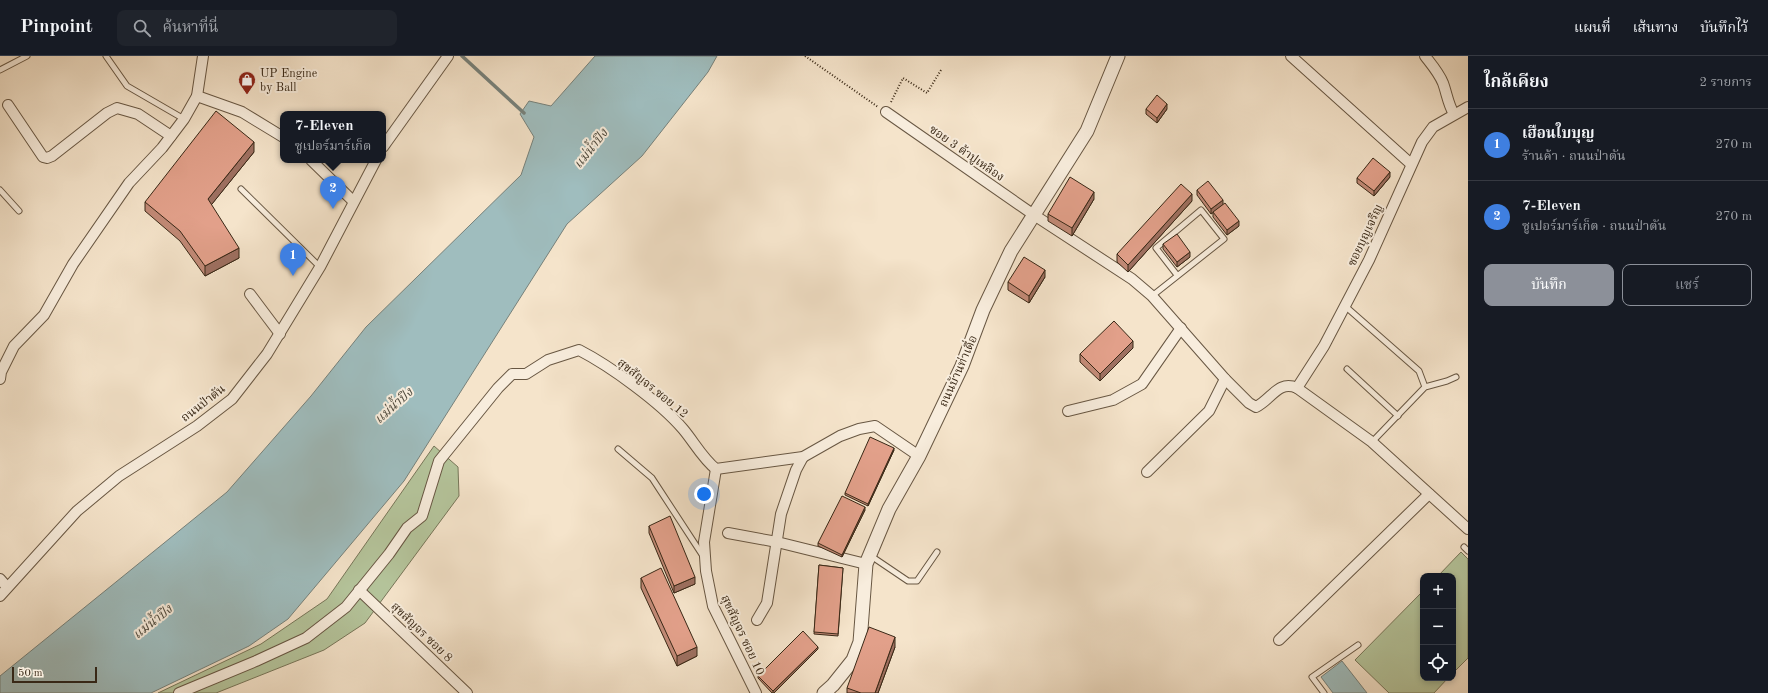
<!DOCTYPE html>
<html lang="th">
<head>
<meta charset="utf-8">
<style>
  body { margin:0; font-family:"Old Standard TT","Noto Serif Thai",serif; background:#20242c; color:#f1f3f6 }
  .controls { position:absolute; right:12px; bottom:12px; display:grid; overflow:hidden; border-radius:8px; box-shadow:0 2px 6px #0003 }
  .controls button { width:36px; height:36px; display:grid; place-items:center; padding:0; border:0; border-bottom:1px solid #363941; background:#171b24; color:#f1f3f6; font:20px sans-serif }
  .scale { position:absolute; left:12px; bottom:10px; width:85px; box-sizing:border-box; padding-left:4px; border:2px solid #392816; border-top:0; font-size:11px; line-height:14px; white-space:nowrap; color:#392816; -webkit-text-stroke:3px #f8eddd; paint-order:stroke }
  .you { position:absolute; left:704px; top:438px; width:14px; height:14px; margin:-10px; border:3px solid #fff; border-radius:50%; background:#1a73e8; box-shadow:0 0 0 6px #1a73e833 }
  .badge { display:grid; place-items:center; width:26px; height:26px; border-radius:50%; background:#8c9099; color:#fff; font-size:13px; font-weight:700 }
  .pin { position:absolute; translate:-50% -33px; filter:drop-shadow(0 1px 2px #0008) }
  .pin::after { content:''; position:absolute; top:21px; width:14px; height:12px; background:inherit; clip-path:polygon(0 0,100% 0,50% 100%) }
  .popup { position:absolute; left:280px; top:55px; width:106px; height:52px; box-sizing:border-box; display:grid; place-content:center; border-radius:8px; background:#171b24; filter:drop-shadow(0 1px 3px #0005); font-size:13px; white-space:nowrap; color:#9ea1a6 }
  .popup b { font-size:15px; color:#f1f3f6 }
  .popup::after { content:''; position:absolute; left:50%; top:100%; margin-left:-8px; border:8px solid transparent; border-top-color:#171b24 }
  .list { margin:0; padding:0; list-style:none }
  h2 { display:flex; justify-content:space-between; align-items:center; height:52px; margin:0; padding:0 16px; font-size:17px }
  h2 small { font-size:13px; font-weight:400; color:#9ea1a6 }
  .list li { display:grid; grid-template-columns:26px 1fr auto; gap:12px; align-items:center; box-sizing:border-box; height:72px; padding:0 16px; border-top:1px solid #363941 }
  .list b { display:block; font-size:15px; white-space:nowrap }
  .list p { margin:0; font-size:13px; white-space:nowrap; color:#9ea1a6 }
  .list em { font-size:13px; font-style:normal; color:#9ea1a6 }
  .actions { display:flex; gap:8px; padding:12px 16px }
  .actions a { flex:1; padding:9px 0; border:1px solid #8c9099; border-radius:8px; text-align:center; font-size:14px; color:#8c9099 }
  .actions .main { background:#8c9099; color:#fff }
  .icon { flex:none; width:22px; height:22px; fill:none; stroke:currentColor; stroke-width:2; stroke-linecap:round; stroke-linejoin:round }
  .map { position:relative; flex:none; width:1468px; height:637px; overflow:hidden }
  header { display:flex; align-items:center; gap:24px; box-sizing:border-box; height:56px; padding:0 20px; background:#171b24; border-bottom:1px solid #363941 }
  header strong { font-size:19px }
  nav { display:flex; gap:22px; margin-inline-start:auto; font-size:14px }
  .search { width:280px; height:36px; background:#20242c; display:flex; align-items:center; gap:10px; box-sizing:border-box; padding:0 14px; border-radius:8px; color:#9ea1a6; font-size:15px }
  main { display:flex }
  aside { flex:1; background:#171b24 }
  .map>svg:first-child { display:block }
  .green { fill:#b5c59c; stroke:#777659 }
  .water { fill:#9fbdbe; stroke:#76817b }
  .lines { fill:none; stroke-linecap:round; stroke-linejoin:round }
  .stream { stroke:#76817b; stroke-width:3.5 }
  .service-casing { stroke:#685743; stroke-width:7 }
  .minor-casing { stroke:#685743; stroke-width:12 }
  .tertiary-casing { stroke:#685743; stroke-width:15 }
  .path { stroke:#392816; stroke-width:2; stroke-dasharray:1 2; stroke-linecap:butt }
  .service { stroke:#f8eddd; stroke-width:5 }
  .minor { stroke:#f8eddd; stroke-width:10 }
  .tertiary { stroke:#f8eddd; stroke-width:13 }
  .wall { fill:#c28a77; stroke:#392816 }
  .shaded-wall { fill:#9e7061; stroke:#392816 }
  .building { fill:#e2a08a; stroke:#392816 }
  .labels { text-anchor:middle; stroke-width:4; stroke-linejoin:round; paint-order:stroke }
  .poi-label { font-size:12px; fill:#392816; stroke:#f8eddd; text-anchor:start }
  .street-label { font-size:12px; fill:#392816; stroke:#f8eddd }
  .water-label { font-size:13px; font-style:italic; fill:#524d40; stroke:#f8eddd }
</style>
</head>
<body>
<header>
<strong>Pinpoint</strong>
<div class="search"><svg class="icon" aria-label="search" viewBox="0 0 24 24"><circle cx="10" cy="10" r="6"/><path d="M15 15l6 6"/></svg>ค้นหาที่นี่</div>
<nav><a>แผนที่</a><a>เส้นทาง</a><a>บันทึกไว้</a></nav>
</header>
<main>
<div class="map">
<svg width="1468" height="637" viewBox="0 0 1468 637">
  <rect width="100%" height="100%" fill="#f5e4cb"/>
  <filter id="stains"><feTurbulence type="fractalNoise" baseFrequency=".005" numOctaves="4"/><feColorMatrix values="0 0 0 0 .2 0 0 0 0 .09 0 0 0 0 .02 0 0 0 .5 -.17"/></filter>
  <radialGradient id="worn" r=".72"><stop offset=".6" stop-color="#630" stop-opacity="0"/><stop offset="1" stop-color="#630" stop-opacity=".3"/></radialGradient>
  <g class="green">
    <polygon points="434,390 458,411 459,440 365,567 324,594 216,637 158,637 261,588 327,543"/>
    <polygon points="1461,496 1468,503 1468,602 1453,617 1453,520 1438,520"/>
    <polygon points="1423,535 1423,622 1448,622 1434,637 1389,637 1355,604"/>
  </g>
  <g class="water">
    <polygon points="595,0 717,0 708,16 642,100 567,168 404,425 288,563 249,590 151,637 0,637 0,620 227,436 311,340 366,271 521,119 534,81 520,58 529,45 551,50"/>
    <polygon points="1342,605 1367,637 1333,637 1321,621"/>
  </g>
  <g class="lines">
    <polyline class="stream" points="462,0 524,57"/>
    <g class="service-casing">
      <g id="service">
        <polyline points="106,0 127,30 184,63"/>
        <polyline points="0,14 27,0"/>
        <polyline points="241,133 320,211"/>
        <polyline points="0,134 19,155"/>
        <polyline points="1152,240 1224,183 1201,154 1156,192 1177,219"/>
        <polyline points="1345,250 1419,315 1425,331"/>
        <polyline points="1347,313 1398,360"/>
        <polyline points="1372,386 1425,331 1447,325 1456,321"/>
        <polyline points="618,393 652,422 703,500"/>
        <polyline points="1464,491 1468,495"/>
        <polyline points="871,500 908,525 917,525 937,496"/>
        <polyline points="1324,637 1312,621 1358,589"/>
      </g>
    </g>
    <g class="minor-casing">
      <g id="minor">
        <polyline points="1291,0 1411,108"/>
        <path d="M1425,0c7,9 14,17 18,27 4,11 5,21 11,31"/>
        <polyline points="197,40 242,56 283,81"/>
        <polyline points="8,49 43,101 47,102 52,100 107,57 117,52 138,58 171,80"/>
        <path d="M886,56l148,103 98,64 20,17 73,83 24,24 7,4c16,-8 22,-27 41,-19l75,54 96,87"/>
        <polyline points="383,91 448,0"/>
        <polyline points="311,104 353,145"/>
        <polyline points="250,238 280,278"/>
        <polyline points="0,323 1,316 14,290 44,259 73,208 129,127 162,92 184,63 197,40 203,0"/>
        <polyline points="1297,332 1324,290 1369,204 1422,86 1433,71 1468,51"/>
        <polyline points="1068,355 1113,344 1142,328 1181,272"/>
        <polyline points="716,413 704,486 706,515 713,550 756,637"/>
        <polyline points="1147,416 1209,355 1225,323"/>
        <polyline points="728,477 777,486 866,508"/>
        <polyline points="0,523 7,531"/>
        <polyline points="359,534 467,637"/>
        <polyline points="0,540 77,455 119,420 197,370 232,343 267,298 320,211 376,104"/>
        <polyline points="757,564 767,547 781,458 796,414 803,401"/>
        <polyline points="1279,584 1429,438"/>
        <path d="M179,637l77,-32 50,-23 40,-31 43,-53 18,-26 15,-12 17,-55 59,-73 14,-14h14l22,-14 31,-10c31,16 81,52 104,79 11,13 20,30 33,40l87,-12 37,-21 19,-7 16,-3 44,30"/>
      </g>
    </g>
    <g class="tertiary-casing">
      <polyline id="tertiary" points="824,637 833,629 853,604 860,586 866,508 889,453 919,400 962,310 983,254 1011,195 1087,75 1118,0"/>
    </g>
    <g class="path">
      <polyline points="805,0 878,51"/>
      <polyline points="891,46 903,22 927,37 941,14"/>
    </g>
    <use href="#service" class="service"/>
    <use href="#minor" class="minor"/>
    <use href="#tertiary" class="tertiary"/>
  </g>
  <g class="wall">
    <polygon points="1146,53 1167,53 1157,67 1146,58"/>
    <polygon points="254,96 211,149 239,202 205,220 180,185 145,155 145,146"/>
    <polygon points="1390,121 1374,140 1357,127 1357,122"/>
    <polygon points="1197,134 1223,149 1211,158 1197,139"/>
    <polygon points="1094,143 1072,180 1048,165 1048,158"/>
    <polygon points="1192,145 1128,216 1117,206 1117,198"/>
    <polygon points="1213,156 1239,170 1227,179 1213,161"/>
    <polygon points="1163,188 1190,201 1177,211 1163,193"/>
    <polygon points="1045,221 1029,247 1008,234 1008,226"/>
    <polygon points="1133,292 1100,325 1080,306 1080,298"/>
    <polygon points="894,394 868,450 845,439 845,437"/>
    <polygon points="865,454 842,501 818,490 818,487"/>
    <polygon points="649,470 695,528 674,537 649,477"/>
    <polygon points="819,509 843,512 838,580 814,578"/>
    <polygon points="641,522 697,600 677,610 641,532"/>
    <polygon points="895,591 878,637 847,637 847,632"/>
    <polygon points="818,593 774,637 772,637 758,622 758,620"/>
  </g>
  <g class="shaded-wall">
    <polygon points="1167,48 1167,53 1157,67 1157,62"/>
    <polygon points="254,86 254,96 208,153 208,143"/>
    <polygon points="1390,116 1390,121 1374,140 1374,135"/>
    <polygon points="1094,136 1094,143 1072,180 1072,172"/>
    <polygon points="1192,138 1192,145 1128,216 1128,209"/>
    <polygon points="1223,144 1223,149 1211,158 1211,153"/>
    <polygon points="1239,165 1239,170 1227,179 1227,174"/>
    <polygon points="239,192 239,202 205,220 205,210"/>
    <polygon points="1190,196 1190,201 1177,211 1177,206"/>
    <polygon points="1045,214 1045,221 1029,247 1029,240"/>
    <polygon points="1133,285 1133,292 1100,325 1100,318"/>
    <polygon points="894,392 894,394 868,450 868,448"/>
    <polygon points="865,451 865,454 842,501 842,499"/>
    <polygon points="695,521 695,528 674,537 674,530"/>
    <polygon points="895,581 895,591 878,637 875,637"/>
    <polygon points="697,591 697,600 677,610 677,600"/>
    <polygon points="818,591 818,593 774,637 773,637 773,635"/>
  </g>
  <g class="building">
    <polygon points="1157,39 1167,48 1157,62 1146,53"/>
    <polygon points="216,55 254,86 208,143 239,192 205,210 180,175 145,146"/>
    <polygon points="1373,102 1390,116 1374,135 1357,122"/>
    <polygon points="1070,121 1094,136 1072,172 1048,158"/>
    <polygon points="1208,125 1223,144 1211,153 1197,134"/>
    <polygon points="1181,128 1192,138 1128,209 1117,198"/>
    <polygon points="1225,147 1239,165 1227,174 1213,156"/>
    <polygon points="1177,178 1190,196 1177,206 1163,188"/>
    <polygon points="1024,201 1045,214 1029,240 1008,226"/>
    <polygon points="1114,265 1133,285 1100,318 1080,298"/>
    <polygon points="870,381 894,392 868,448 845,437"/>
    <polygon points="842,440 865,451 842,499 818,487"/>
    <polygon points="670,460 695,521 674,530 649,470"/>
    <polygon points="819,509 843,512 838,578 814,576"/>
    <polygon points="661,512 697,591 677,600 641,522"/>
    <polygon points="869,571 895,581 875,637 861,637 847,632"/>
    <polygon points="803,575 818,591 773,635 758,620"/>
  </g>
  <defs>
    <g id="shop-pin" transform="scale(0.9)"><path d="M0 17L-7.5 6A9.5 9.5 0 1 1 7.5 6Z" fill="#8f2418" stroke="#f8eddd"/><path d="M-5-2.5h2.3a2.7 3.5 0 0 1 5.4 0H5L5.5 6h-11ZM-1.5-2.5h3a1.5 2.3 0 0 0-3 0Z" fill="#fff"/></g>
  </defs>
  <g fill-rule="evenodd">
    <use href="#shop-pin" x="247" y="24"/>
  </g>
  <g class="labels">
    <g class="poi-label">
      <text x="260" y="21">UP Engine<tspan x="260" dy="14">by Ball</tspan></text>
    </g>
    <g class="street-label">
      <text transform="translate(967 97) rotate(35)" y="4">ซอย 3 ต้าปูเหลือง</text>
      <text transform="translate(1365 179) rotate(-65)" y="4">ซอยบุญเจริญ</text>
      <text transform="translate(958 315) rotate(-66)" y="4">ถนนบ้านท่าเดื่อ</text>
      <text transform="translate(653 332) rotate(39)" y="4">สุขสัญจร ซอย 12</text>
      <text transform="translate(203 347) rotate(-38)" y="4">ถนนป่าตัน</text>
      <text transform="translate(422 576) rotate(44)" y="4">สุขสัญจร ซอย 8</text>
      <text transform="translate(743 579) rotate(65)" y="4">สุขสัญจร ซอย 10</text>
    </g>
    <g class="water-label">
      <text transform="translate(590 92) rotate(-52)" y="5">แม่น้ำปิง</text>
      <text transform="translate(393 349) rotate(-42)" y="5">แม่น้ำปิง</text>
      <text transform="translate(152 565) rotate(-39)" y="5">แม่น้ำปิง</text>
    </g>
  </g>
  <rect width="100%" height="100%" filter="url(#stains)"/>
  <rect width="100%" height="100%" fill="url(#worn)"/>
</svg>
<div class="controls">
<button>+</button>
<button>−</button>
<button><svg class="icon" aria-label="locate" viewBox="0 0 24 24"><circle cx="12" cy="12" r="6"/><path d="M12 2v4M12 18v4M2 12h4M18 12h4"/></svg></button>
</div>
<div class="scale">50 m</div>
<div class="you"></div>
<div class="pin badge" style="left:293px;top:220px;background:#3f7fe0">1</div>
<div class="pin badge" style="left:333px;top:153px;background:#3f7fe0">2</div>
<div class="popup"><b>7-Eleven</b>ซูเปอร์มาร์เก็ต</div>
</div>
<aside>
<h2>ใกล้เคียง<small>2 รายการ</small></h2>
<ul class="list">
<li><span class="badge" style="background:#3f7fe0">1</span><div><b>เฮือนใบบุญ</b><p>ร้านค้า · ถนนป่าตัน</p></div><em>270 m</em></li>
<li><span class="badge" style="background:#3f7fe0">2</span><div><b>7-Eleven</b><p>ซูเปอร์มาร์เก็ต · ถนนป่าตัน</p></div><em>270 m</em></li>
</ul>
<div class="actions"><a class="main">บันทึก</a><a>แชร์</a></div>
</aside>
</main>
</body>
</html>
